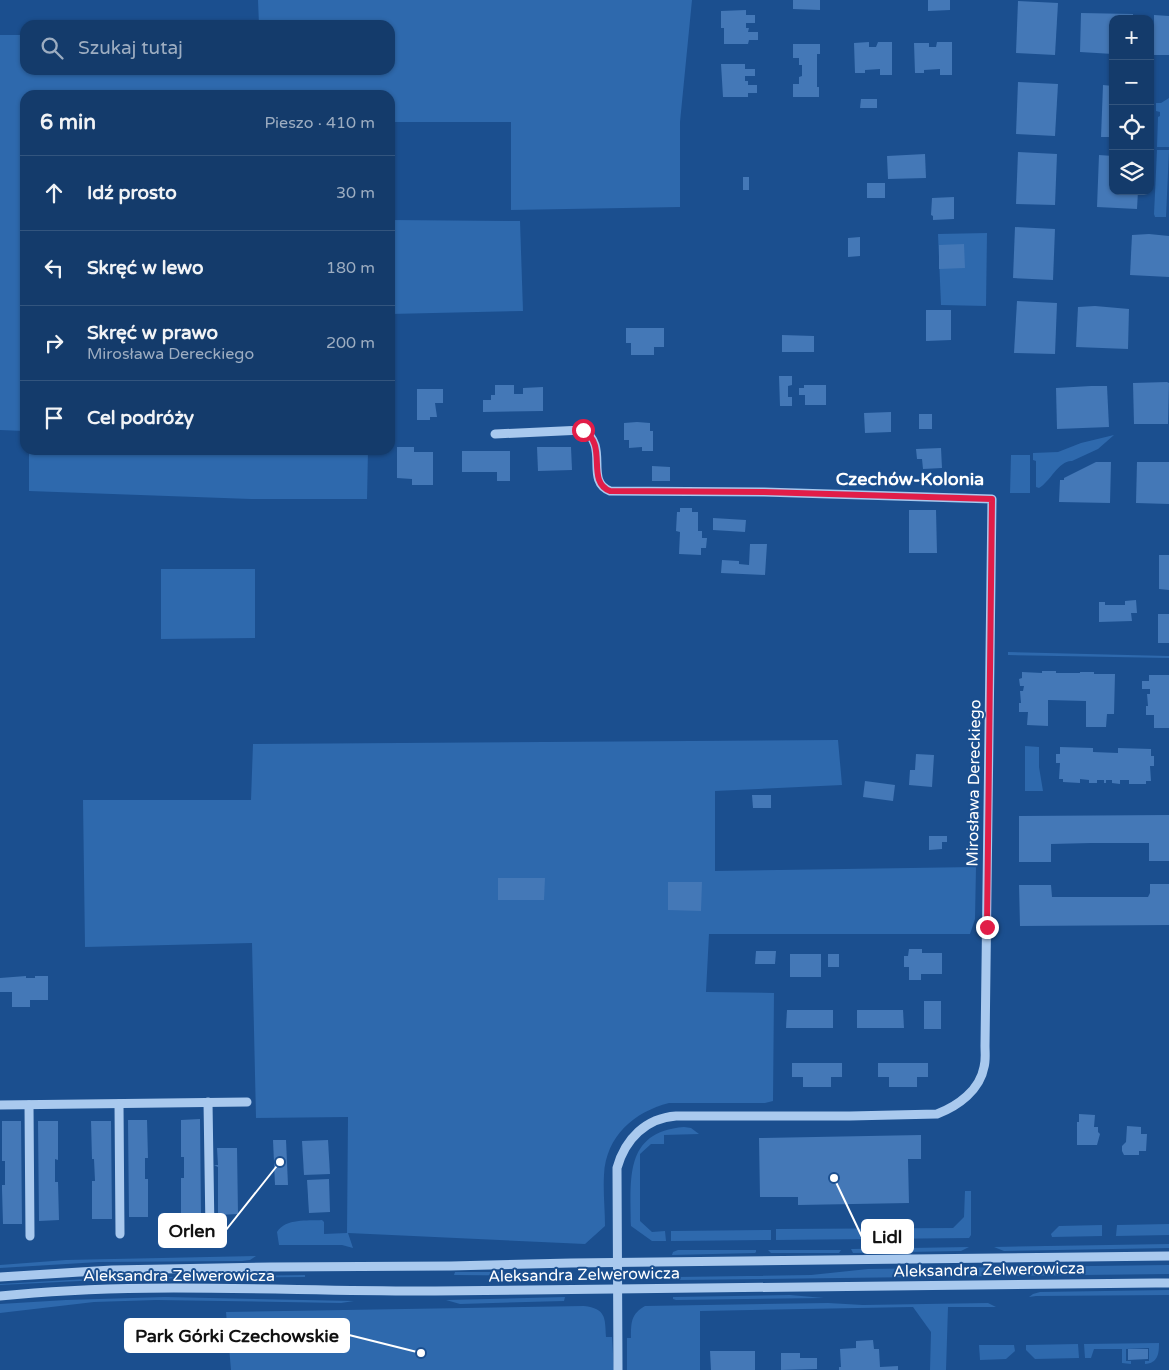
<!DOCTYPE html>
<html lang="pl">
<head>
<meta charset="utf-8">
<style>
  body { margin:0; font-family:"Varela Round",sans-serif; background:#1d4271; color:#f1f3f6 }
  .controls { position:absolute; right:15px; top:15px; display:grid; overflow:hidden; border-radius:10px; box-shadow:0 1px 4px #0004 }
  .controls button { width:45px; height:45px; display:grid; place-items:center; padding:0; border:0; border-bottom:1px solid #33557e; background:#143b6b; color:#f1f3f6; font:25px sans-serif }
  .stop { position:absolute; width:15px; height:15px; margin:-11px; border:4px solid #e11d48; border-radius:50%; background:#fff }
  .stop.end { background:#e11d48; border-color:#fff; box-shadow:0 1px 5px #0008 }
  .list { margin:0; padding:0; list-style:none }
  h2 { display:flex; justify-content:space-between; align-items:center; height:65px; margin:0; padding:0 20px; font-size:21px }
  h2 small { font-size:16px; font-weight:400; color:#9dadc1 }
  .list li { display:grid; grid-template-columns:32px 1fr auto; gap:15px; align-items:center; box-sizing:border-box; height:75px; padding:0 20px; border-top:1px solid #33557e }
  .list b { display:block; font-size:19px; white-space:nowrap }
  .list p { margin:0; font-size:16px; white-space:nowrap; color:#9dadc1 }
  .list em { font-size:16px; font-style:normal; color:#9dadc1 }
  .icon { flex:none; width:28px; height:28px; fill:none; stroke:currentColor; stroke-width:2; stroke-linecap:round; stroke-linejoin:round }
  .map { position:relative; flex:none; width:1169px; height:1370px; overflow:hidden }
  .search { position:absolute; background:#143b6b; box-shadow:0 1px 4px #0004; left:20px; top:20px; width:375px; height:55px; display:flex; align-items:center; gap:12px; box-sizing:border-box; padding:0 18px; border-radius:15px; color:#9dadc1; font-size:19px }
  .panel { position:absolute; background:#143b6b; box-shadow:0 1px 4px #0004; left:20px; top:90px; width:375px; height:365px; border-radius:15px }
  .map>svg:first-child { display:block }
  .green { fill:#2e69ad }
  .building { fill:#4478b7 }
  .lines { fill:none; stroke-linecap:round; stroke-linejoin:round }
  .minor { stroke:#a9c9ee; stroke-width:9 }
  .route { stroke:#e11d48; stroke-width:6 }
  .labels { text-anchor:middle; stroke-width:4; stroke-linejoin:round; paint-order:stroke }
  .street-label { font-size:16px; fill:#fff; stroke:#1b4f8f }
  .neighbourhood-label { font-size:18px; font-weight:bold; fill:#fff; stroke:#1b4f8f }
  .leader { fill:none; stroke:#fff; stroke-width:2 }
  .callout-dot { fill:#fff; stroke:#1b4f8f; stroke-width:2 }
  .callout { fill:#fff; stroke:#fff; stroke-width:2 }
  .callout-label { font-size:18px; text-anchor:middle; font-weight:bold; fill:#111 }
</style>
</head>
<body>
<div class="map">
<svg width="1169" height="1370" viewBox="0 0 1169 1370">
  <rect width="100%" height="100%" fill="#1b4f8f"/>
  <g class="green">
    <polygon points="258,0 692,0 680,122 680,207 511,210 511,122 390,122 390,95 25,95 25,431 0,430 0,35 25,35 25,70 390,70 390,25 259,25"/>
    <polygon points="1169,98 1169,147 1157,147 1158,117 1160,116 1160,112 1156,111 1156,103 1161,103"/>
    <polygon points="1157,150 1169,150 1166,217 1155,217 1154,214"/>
    <polygon points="390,220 520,221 523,311 390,314"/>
    <polygon points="987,233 986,306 941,305 938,234"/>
    <path d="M1114,435l-16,14 -26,12c-13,-1 -22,21 -33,27l-3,-1v-26l-3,-1v-7l25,-1 23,-9z"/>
    <polygon points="29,450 368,450 367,499 251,499 29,491"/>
    <polygon points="1011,455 1030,455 1030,493 1010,493"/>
    <polygon points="161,569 255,569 255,638 161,639"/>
    <polygon points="1008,652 1169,656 1169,658 1008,655"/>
    <path d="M838,740l4,45 -127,6v80l261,-4 -1,52 -5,15h-261l-3,58 68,1 -1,108 -8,2h-96c-35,9 -63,33 -65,72 -1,17 1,34 1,51l-20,18 -237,-11 5,15 -11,-3h-63l-2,-13c9,-14 30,-11 45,-12l2,2v12l23,-1 1,-116 -92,1 -4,-175 -167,4 -2,-147h168l2,-56z"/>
    <polygon points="1025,746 1039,747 1039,767 1043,791 1025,791"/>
    <path d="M684,1127l7,1 8,6 -35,1v9h-13l-11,10v67l12,11 13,-1 1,10h-14l-21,-15c0,-46 -8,-94 53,-99z"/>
    <polygon points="965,1191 971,1191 971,1235 969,1238 776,1240 776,1229 953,1228 964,1217"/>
    <polygon points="1169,1224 1169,1235 1116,1236 1117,1225"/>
    <polygon points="1102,1225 1102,1236 1052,1237 1051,1234 1059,1226"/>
    <polygon points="771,1230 771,1240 671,1241 671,1231"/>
    <polygon points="1169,1244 1169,1248 1004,1251 994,1247"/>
    <polygon points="969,1247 961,1251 853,1253 851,1249"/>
    <polygon points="678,1250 756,1250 756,1252 755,1253 672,1255 673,1252"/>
    <polygon points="768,1250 841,1250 839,1253 771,1253"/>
    <polygon points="256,1256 250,1260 242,1261 99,1262 0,1268 0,1265 66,1260"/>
    <polygon points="1169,1265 1169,1274 677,1280 677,1277 811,1275 868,1269"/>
    <polygon points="455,1272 560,1272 560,1276 454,1275"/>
    <polygon points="305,1275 305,1277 120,1279 0,1285 0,1284 104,1278"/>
    <polygon points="1169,1290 1169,1295 1036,1296 1029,1297 1033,1294 1040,1292"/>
    <polygon points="790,1295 824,1298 676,1300 673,1299 673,1297"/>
    <polygon points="165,1297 354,1301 341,1303 156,1300 94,1302 0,1313 0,1304 66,1300"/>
    <polygon points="565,1297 564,1301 460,1304 446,1300"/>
    <path d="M828,1303l35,2 125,-2 8,4h-48l-2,63h-16l1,-38 -18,-25 -213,4v59h-73v-32h4c0,-16 0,-24 14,-32z"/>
    <path d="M584,1306c22,3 21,11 22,31h6l2,33h-383l-5,-58z"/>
    <path d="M1159,1343c0,11 -1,20 -14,21v-3h4v-13l-23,1v12h5v3l-9,-1v-14h-28l-3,9h-6l-1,-14z"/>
    <polygon points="1078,1344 1079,1358 1035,1359 1026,1350 1026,1345"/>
    <polygon points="979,1345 1014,1345 1015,1351 1006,1359 980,1360"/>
  </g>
  <g class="building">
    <polygon points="793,0 820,0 820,10 793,9"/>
    <polygon points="928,0 950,0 950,10 928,11"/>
    <polygon points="1018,1 1058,3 1055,55 1016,53"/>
    <polygon points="746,10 746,15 755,15 755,23 746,23 746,28 749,28 748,32 758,32 758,40 749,40 748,44 724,44 724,28 721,28 721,11"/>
    <polygon points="1081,13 1133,14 1133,19 1113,19 1113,54 1080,52"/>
    <polygon points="1154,15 1169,16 1169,55 1154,55"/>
    <polygon points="869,42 869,47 876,47 878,42 892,42 892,75 880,75 880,69 865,70 865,73 855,73 854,43"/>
    <polygon points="937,42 952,42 952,75 940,75 940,69 924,70 924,73 915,73 914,43 929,43 929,47 936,47"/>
    <polygon points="793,44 820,44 820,54 817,54 817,87 819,87 819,97 793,97 793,84 799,84 799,77 802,76 802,65 799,65 799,58 793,58"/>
    <polygon points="721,64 745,64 745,69 755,69 755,76 745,76 745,81 748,81 748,85 757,85 757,93 748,93 748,97 723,97"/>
    <polygon points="1018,82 1058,84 1055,136 1016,134"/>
    <polygon points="1103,85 1113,86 1113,137 1101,137"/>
    <polygon points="861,99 877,99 877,108 860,108"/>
    <polygon points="1018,152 1057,154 1055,205 1016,204"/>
    <polygon points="925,154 926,178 888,179 887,156"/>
    <polygon points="1099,155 1113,156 1113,191 1138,191 1137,209 1097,207"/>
    <rect x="743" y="177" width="6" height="13"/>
    <rect x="867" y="183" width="18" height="15"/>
    <polygon points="954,197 954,219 933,220 933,216 931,215 932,198"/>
    <polygon points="1015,227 1055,229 1053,280 1013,278"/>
    <polygon points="1149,234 1169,236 1169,277 1130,275 1132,235"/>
    <polygon points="860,237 860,256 848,257 848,238"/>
    <polygon points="964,244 965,268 939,269 939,245"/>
    <polygon points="1017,301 1057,303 1055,354 1014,353"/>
    <polygon points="1095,306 1129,309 1128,349 1076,347 1078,307"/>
    <polygon points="926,310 951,310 951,340 926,341"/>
    <polygon points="626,328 664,328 664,347 654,347 654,355 631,355 631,343 626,343"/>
    <polygon points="782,335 814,336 814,352 782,352"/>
    <polygon points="779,376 792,376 792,385 788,386 788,397 792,397 792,406 780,406"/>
    <polygon points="1167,382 1169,383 1168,424 1134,424 1133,383"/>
    <polygon points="495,385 514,385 514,394 523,394 523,388 543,387 543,411 483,412 483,400 491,400 491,395 495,395"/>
    <polygon points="804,385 826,385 826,405 805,405 805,395 799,395 799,388 804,388"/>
    <polygon points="1091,386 1107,386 1109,427 1057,429 1056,388"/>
    <polygon points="417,389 443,389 443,403 435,403 437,417 430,417 430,420 417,420"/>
    <polygon points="891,412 891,432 865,433 864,413"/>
    <rect x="919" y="414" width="13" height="15"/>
    <polygon points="637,422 650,423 650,431 653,431 653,451 642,451 642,447 629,448 629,440 624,440 624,423"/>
    <polygon points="397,447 414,447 414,452 433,452 433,485 412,485 412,479 397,478"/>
    <polygon points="537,447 571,447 572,470 538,471"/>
    <polygon points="941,448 942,468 923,469 922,459 917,459 916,449"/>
    <polygon points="462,451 510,451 510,481 497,481 497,472 462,472"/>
    <polygon points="1096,462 1111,462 1110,503 1059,502 1060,480 1064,480 1064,478"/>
    <polygon points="1137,462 1169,462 1169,504 1136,503"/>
    <polygon points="652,466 670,467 670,481 652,481"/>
    <polygon points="680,508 692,508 692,512 698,512 698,531 702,531 702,538 707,538 706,548 701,548 701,555 679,554 680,532 676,531 677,512 680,512"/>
    <polygon points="909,510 936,510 937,553 909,553"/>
    <polygon points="713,518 746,520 745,532 713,530"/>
    <polygon points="750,544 767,544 765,575 721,573 722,560 739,561 739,564 749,565"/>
    <polygon points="1159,555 1169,555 1169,590 1159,589"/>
    <polygon points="1136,600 1137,613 1131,613 1132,621 1099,622 1099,602 1105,602 1105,605 1125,605 1125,601"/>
    <rect x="1158" y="614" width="11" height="29"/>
    <polygon points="1042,671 1056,671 1056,673 1080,673 1080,672 1094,672 1094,674 1115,674 1114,714 1107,714 1106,727 1086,727 1086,701 1048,700 1048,726 1027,725 1028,712 1019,712 1019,703 1021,703 1020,691 1023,691 1024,686 1020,686 1019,679 1022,678 1022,672 1042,673"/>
    <polygon points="1149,675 1169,675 1169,728 1154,728 1154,715 1146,715 1146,706 1148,706 1147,694 1150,694 1150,689 1142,689 1142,681 1149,681"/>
    <polygon points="1060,747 1093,748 1093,752 1118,753 1118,748 1151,749 1151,756 1154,756 1154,766 1150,766 1151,781 1146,781 1146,784 1129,784 1129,780 1120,780 1120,784 1112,783 1112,780 1106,780 1106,783 1104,783 1104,780 1097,780 1097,783 1089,783 1089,780 1080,779 1080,783 1063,782 1063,779 1059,779 1060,763 1056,763 1056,754 1060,754"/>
    <polygon points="916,754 934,755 932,787 909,785 910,770 915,770"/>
    <polygon points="865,781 895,785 893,801 863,797"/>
    <polygon points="752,795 771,795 771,808 753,808"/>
    <polygon points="1169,815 1169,861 1149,861 1149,843 1091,843 1051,844 1051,862 1019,862 1019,816"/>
    <polygon points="929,836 947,836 947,842 942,842 942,849 929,850"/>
    <polygon points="498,878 545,878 544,900 498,900"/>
    <polygon points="668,882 702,882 701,911 668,910"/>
    <polygon points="1150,884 1169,884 1169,925 1020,926 1019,885 1051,885 1052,897 1148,897 1150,893"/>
    <polygon points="909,949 922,949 922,953 942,953 942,974 921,974 921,980 909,980 909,967 904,967 904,956 908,956"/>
    <polygon points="756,951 776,951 775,964 755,964"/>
    <rect x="790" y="954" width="31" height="23"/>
    <rect x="828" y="954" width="11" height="13"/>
    <polygon points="26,976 26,978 35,978 35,976 48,976 48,1000 30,1000 30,1007 12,1007 12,992 0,992 0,978"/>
    <rect x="924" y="1001" width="17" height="28"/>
    <polygon points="787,1010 833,1010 833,1028 786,1028"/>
    <polygon points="857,1010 903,1010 904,1028 857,1028"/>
    <polygon points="792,1063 842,1063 842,1077 831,1077 831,1087 803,1087 803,1077 792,1077"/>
    <polygon points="878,1063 928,1063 928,1077 917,1077 917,1087 889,1087 889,1077 878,1077"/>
    <polygon points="1079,1114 1095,1115 1094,1127 1098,1127 1098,1132 1100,1134 1097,1145 1077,1145 1077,1122 1079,1122"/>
    <polygon points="200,1119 201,1215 181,1216 181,1178 184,1178 184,1157 181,1157 181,1120"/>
    <polygon points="128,1120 147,1120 148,1158 145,1158 145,1179 148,1179 148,1217 129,1217"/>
    <polygon points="2,1121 21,1121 22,1224 3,1224 2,1189 2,1185 5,1185 5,1161 2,1161"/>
    <polygon points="38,1121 58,1121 58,1160 55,1159 55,1182 58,1182 59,1220 39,1221"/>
    <polygon points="91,1121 111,1121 112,1219 92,1219 92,1181 95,1181 94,1159 92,1159"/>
    <polygon points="1127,1126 1141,1127 1141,1134 1147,1134 1146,1151 1139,1151 1139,1155 1124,1155 1122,1151 1122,1146 1126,1142"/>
    <polygon points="921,1135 921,1159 908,1159 909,1203 798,1205 798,1197 760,1197 759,1138"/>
    <polygon points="273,1140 286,1140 288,1185 275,1185"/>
    <polygon points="328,1140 330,1174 304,1175 302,1141"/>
    <polygon points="217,1148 237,1148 238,1214 218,1215 218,1167 214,1165 218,1165"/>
    <polygon points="329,1179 330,1212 309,1213 307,1180"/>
    <polygon points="873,1340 874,1349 879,1349 880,1367 898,1366 898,1370 839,1370 839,1367 841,1367 840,1349 856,1348 856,1341"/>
    <polygon points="1128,1349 1148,1349 1148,1359 1128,1360"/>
    <polygon points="710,1351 755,1351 755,1370 711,1370"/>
    <polygon points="781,1353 800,1353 800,1358 817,1358 817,1369 781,1370"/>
  </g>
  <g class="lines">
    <g class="minor">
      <path d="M495,434l88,-4c27,16 1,51 27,61l154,1 228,7 -7,547c0,7 1,14 -1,21 -4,23 -26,39 -47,47l-87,2h-174c-30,2 -51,23 -59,52l1,202"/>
      <polyline points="208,1102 210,1231"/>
      <polyline points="119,1104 120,1234"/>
      <polyline points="0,1105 247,1102"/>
      <polyline points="29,1105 30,1236"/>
      <polyline points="0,1277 112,1270 271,1267 451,1266 571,1263 1169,1256"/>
      <path d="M0,1296c144,-15 290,-4 435,-5 244,-2 489,-7 734,-8"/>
    </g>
  </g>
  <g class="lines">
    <path class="route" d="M583,430c26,15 2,51 27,61l154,1 228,7 -5,428"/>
  </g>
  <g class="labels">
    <g class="street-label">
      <text transform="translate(973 783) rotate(-89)" y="6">Mirosława Dereckiego</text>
      <text transform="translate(989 1269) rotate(-1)" y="6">Aleksandra Zelwerowicza</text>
      <text transform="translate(584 1274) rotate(-1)" y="6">Aleksandra Zelwerowicza</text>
      <text x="179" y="1281">Aleksandra Zelwerowicza</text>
    </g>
    <g class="neighbourhood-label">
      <text x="910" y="485">Czechów-Kolonia</text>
    </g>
  </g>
  <path class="leader" d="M280 1162L226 1230M834 1178L862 1237M421 1353L349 1335"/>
  <g class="callout-dot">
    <circle cx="280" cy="1162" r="5"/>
    <circle cx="834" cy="1178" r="5"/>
    <circle cx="421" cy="1353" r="5"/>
  </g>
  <g class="callout">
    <rect x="159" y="1214" width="67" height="33" rx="5"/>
    <rect x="862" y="1220" width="51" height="33" rx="5"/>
    <rect x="125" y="1319" width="224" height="33" rx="5"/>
  </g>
  <g class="callout-label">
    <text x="192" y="1237">Orlen</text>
    <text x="887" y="1243">Lidl</text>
    <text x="237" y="1342">Park Górki Czechowskie</text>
  </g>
</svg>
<div class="controls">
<button>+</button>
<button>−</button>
<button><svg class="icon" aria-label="locate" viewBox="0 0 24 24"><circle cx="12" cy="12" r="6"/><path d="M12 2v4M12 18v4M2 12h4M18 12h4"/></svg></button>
<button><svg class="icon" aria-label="layers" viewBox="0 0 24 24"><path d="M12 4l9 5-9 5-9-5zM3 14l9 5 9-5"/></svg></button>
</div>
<div class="stop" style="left:583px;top:430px"></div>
<div class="stop end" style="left:987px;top:927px"></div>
<div class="search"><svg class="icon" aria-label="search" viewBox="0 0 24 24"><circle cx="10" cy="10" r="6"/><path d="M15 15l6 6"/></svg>Szukaj tutaj</div>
<section class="panel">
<h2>6 min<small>Pieszo · 410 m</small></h2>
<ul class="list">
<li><svg class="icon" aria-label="ahead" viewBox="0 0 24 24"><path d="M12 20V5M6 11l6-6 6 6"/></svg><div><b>Idź prosto</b></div><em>30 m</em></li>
<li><svg class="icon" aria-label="left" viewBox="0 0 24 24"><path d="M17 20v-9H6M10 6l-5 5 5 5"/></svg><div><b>Skręć w lewo</b></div><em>180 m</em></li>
<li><svg class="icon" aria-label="right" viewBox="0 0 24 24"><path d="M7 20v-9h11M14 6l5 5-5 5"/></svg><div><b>Skręć w prawo</b><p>Mirosława Dereckiego</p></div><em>200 m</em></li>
<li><svg class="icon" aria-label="arrive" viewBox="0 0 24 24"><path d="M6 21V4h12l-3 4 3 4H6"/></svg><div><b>Cel podróży</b></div></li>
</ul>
</section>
</div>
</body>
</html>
